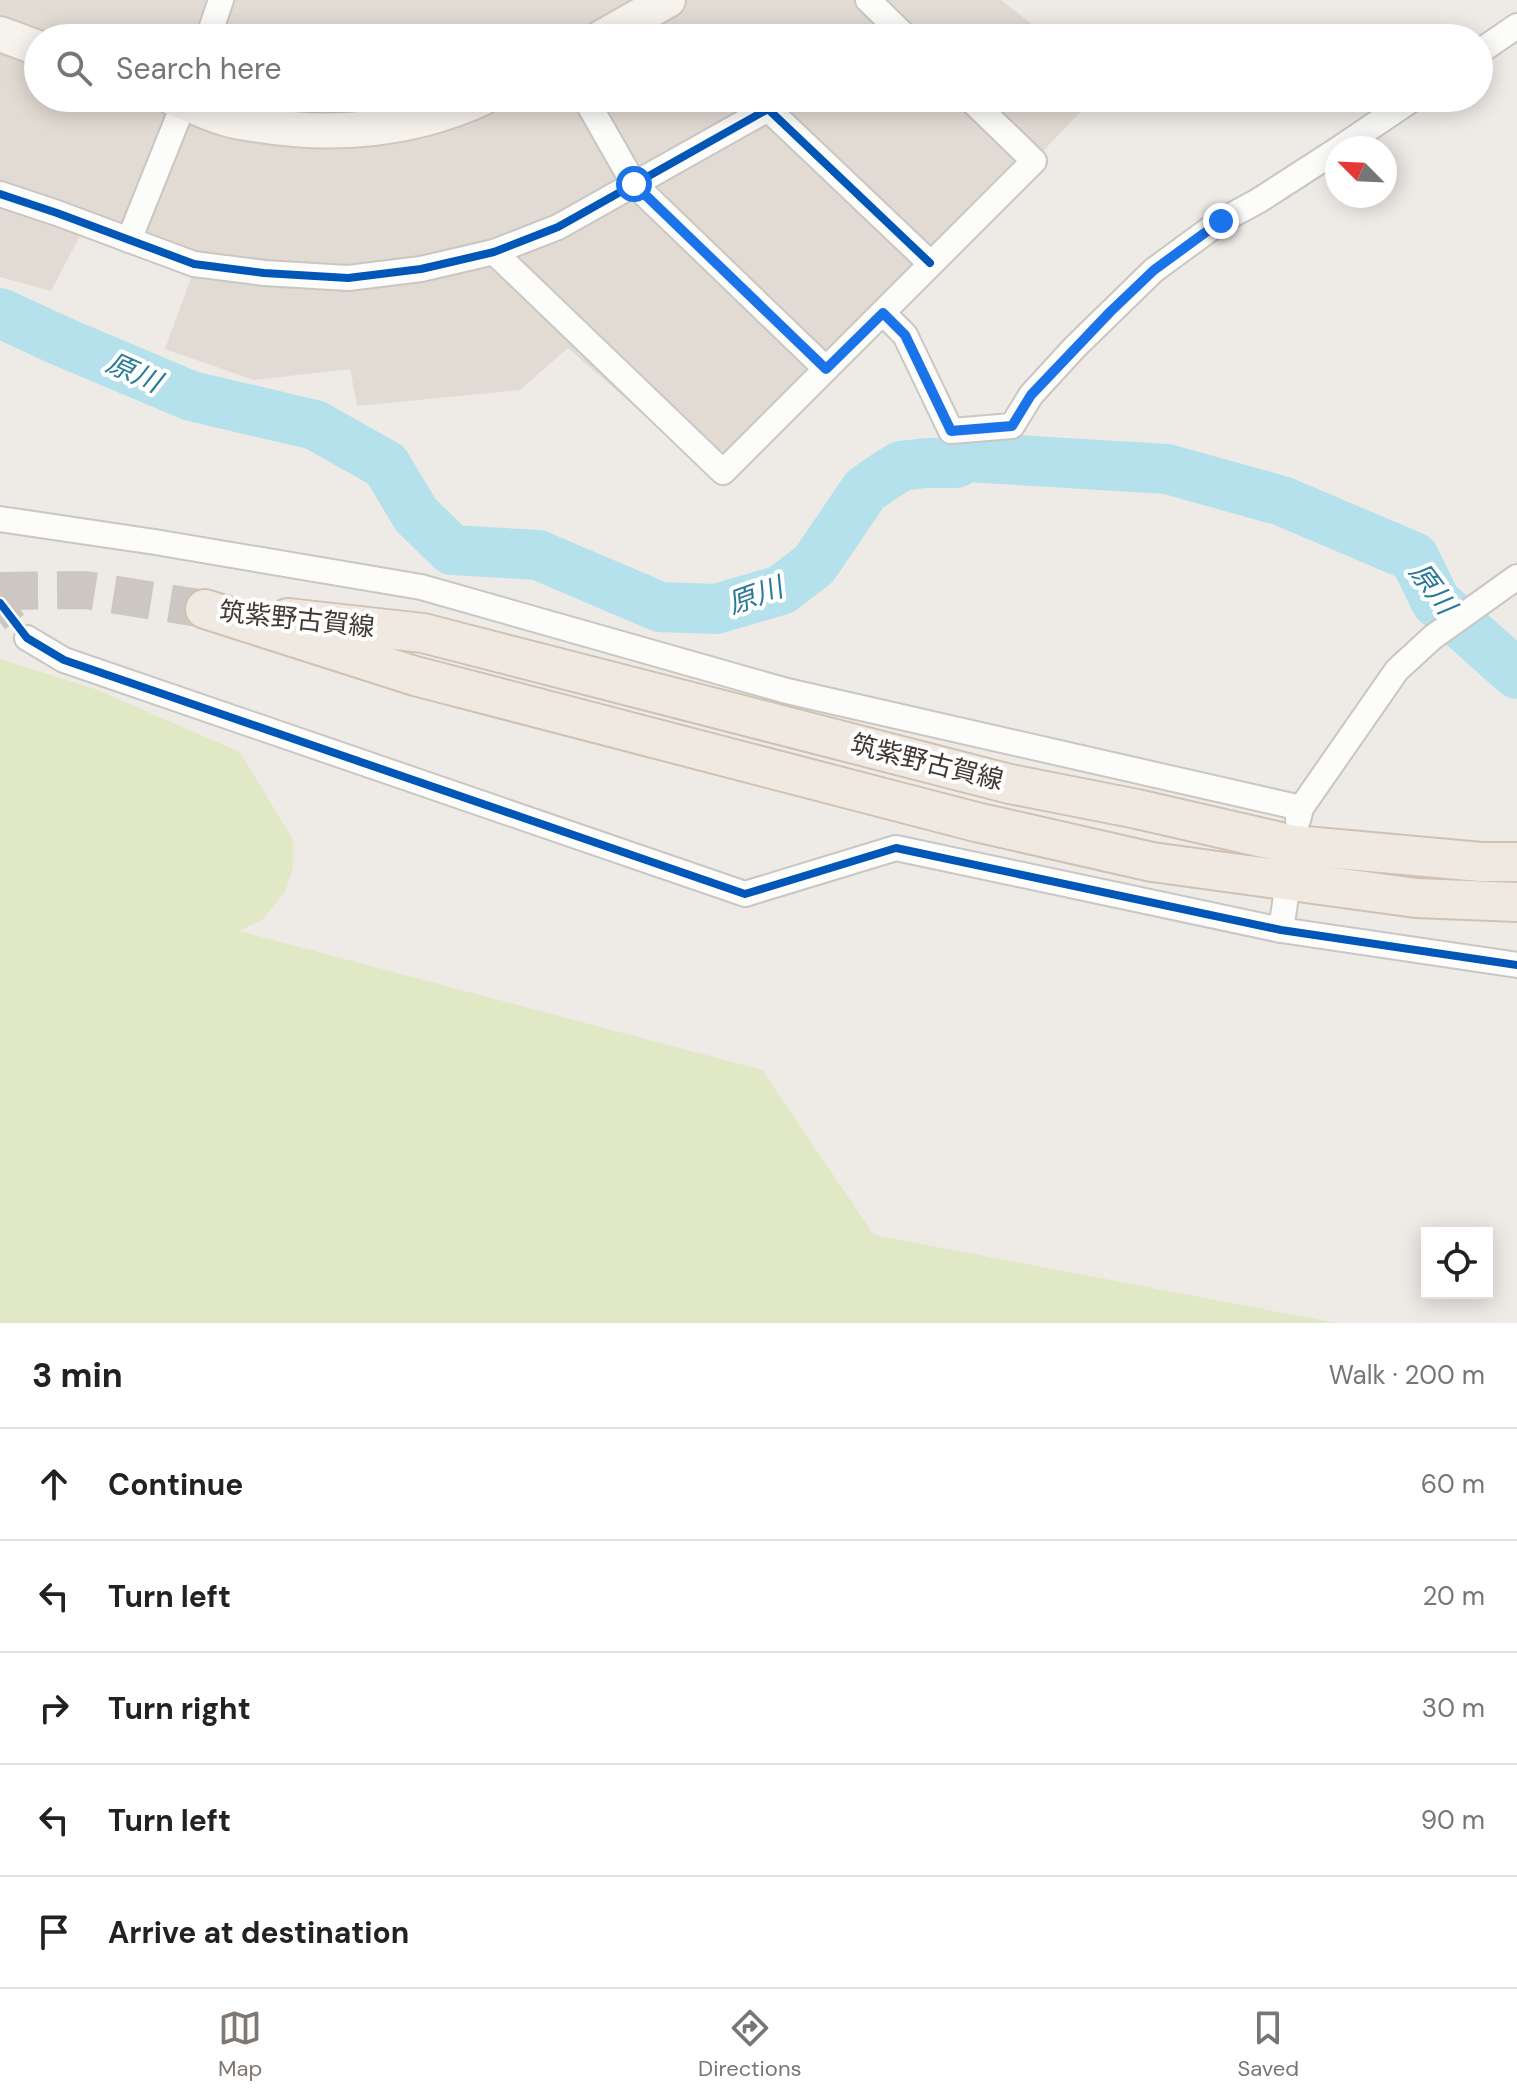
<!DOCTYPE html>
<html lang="en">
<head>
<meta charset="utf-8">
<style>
  body { margin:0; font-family:"DM Sans","Noto Sans JP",sans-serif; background:#f6f6f6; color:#222 }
  .controls { position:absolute; right:24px; bottom:24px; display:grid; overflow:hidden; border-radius:0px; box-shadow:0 4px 20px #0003 }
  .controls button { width:72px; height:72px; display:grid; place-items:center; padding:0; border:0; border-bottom:2px solid #e0e0e0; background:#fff; color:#222; font:40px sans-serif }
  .compass { position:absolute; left:1325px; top:136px; width:72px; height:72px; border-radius:50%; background:#fff; box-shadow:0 4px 20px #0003; rotate:294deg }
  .stop { position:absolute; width:24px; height:24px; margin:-18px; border:6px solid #1a73e8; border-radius:50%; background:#fff }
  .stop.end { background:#1a73e8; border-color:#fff; box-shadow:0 2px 8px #0008 }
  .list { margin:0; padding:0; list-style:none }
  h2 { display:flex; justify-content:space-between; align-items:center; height:104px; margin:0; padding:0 32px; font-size:34px }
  h2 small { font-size:26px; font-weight:400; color:#767676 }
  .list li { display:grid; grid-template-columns:52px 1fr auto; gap:24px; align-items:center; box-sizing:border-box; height:112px; padding:0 32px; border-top:2px solid #e0e0e0 }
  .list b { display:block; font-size:30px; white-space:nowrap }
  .list em { font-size:26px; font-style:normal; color:#767676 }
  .icon { flex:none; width:44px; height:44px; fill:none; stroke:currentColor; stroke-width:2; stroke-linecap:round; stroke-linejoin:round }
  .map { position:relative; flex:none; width:1517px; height:1323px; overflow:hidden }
  .search { position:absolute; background:#fff; box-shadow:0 4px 20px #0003; left:24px; right:24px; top:24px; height:88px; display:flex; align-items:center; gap:20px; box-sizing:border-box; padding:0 28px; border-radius:44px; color:#767676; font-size:30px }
  .sheet { height:664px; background:#fff }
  nav { display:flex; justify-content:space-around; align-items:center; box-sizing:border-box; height:112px; border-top:2px solid #e0e0e0; background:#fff; font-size:22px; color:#767676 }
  nav a { display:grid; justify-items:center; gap:4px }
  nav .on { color:#7e7772 }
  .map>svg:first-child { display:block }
  .residential { fill:#e2dbd3 }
  .green { fill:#e1e8c5 }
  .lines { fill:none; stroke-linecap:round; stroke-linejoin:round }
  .river { stroke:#b5e1ec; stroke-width:50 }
  .street-tunnel { stroke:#ccc7c2; stroke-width:24; stroke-dasharray:24 12; stroke-linecap:butt }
  .primary-tunnel { stroke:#ccc7c2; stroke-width:38; stroke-dasharray:38 19; stroke-linecap:butt }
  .street-casing { stroke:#cac6c2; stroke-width:28 }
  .secondary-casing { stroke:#cfc7be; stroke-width:38 }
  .primary-casing { stroke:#d0c2b3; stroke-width:42 }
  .street { stroke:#fcfcfb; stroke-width:24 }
  .secondary { stroke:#f6f2ec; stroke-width:34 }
  .primary { stroke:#f0e9e2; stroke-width:38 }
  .cycleway-casing { stroke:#fff; stroke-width:13 }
  .cycleway { stroke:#0057b8; stroke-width:8 }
  .route { stroke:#1a73e8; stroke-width:10 }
  .labels { text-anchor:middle; stroke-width:8; stroke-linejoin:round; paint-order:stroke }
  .street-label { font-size:26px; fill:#423933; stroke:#fff }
  .water-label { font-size:28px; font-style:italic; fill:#297c96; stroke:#fff }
</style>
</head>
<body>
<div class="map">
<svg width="1517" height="1323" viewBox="0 0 1517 1323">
  <rect width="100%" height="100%" fill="#eeeae6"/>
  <polygon class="residential" points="0,0 1001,0 1050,38 38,38 38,98 1094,98 723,484 568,348 520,390 357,406 350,369 254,380 165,349 192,275 81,234 51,291 0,277"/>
  <polygon class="green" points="0,659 95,689 240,752 293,840 293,868 285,892 262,920 239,931 762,1070 874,1235 1336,1323 0,1323"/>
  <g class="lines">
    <polyline class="river" points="0,313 63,342 191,396 315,425 386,465 416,515 452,550 538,555 660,607 716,609 781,590 814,565 865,490 882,478 901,466 925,463 956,463 967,457 1167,469 1282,501 1414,557 1436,602 1517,674"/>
    <polyline class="street-tunnel" points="0,603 27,638"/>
    <polyline class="primary-tunnel" points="0,591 85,590 205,609"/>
    <g class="street-casing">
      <g id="street">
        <polyline points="868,0 907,38"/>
        <polyline points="208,38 221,0"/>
        <polyline points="1479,52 1517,26"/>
        <polyline points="585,98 634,184 826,369"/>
        <polyline points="1340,148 1414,98"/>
        <polyline points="0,194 57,213 194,264 264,273 348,278 421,269 494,252 558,227 768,109 930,263"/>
        <polyline points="129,240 186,98"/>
        <polyline points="494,252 723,472 1034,161 969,98"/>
        <polyline points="883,313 905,335 951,431 1012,426 1031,395 1075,347 1154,270 1221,221 1258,201 1337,150"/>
        <polyline points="0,519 155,542 421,587 787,691 1301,808"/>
        <polyline points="27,638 64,660 745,894 896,848 1281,930 1517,965"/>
        <polyline points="1298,820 1301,808 1397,670 1433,637 1517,577"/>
        <polyline points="1281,930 1290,869"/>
      </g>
    </g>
    <g class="secondary-casing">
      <g id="secondary">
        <polyline points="0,34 38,48"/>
        <polyline points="601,38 668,0"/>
        <path d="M173,98c17,6 34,15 51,20 11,4 24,5 36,7 74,12 153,5 222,-27"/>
      </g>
    </g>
    <g class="primary-casing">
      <g id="primary">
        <polyline points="205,609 415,676 976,822 1152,862 1416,898 1517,902"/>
        <polyline points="288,618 423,633 1010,784 1137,809 1294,845 1481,862 1517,862"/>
      </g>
    </g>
    <use href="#street" class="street"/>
    <use href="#secondary" class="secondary"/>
    <use href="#primary" class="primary"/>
    <g class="cycleway-casing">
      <g id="cycleway">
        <polyline points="0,194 57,213 194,264 264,273 348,278 421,269 494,252 558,227 768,109 930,263"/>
        <polyline points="0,603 27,638 64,660 745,894 896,848 1281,930 1517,965"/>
      </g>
    </g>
    <use href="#cycleway" class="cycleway"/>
  </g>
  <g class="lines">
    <polyline class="route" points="634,184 826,369 883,313 905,335 951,431 1012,426 1031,395 1110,312 1154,270 1221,221"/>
  </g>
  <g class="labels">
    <g class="street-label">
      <text transform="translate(297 619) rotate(6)" y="9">筑紫野古賀線</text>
      <text transform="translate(927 762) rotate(14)" y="9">筑紫野古賀線</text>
    </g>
    <g class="water-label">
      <text transform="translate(134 372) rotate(24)" y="10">原川</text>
      <text transform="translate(1433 588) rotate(53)" y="10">原川</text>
      <text transform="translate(755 595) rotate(-20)" y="10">原川</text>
    </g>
  </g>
</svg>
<div class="controls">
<button><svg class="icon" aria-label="locate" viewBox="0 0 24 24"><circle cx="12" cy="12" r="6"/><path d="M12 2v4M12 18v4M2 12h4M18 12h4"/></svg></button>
</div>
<svg class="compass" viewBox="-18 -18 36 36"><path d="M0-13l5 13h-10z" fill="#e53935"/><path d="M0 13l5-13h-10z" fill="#767676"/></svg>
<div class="stop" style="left:634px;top:184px"></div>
<div class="stop end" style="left:1221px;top:221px"></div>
<div class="search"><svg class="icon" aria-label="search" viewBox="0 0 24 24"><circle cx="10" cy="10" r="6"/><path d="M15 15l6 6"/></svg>Search here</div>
</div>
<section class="sheet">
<h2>3 min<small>Walk · 200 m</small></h2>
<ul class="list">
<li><svg class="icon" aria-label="ahead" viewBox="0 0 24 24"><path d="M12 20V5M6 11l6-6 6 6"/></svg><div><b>Continue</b></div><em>60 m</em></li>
<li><svg class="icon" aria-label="left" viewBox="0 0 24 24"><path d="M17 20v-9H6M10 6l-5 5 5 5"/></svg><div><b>Turn left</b></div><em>20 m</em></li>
<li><svg class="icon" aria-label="right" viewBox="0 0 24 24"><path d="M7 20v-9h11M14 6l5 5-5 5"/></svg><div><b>Turn right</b></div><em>30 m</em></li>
<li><svg class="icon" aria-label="left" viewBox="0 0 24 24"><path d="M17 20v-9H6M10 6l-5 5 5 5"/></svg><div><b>Turn left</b></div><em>90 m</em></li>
<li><svg class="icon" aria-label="arrive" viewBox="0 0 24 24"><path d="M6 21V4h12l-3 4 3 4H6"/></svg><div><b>Arrive at destination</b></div></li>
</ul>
</section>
<nav>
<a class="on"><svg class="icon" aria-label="map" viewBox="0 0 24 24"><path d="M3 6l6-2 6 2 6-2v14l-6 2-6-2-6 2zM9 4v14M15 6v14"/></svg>Map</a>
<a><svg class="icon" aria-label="directions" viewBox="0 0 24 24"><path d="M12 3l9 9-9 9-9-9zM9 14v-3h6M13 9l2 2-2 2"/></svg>Directions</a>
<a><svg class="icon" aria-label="saved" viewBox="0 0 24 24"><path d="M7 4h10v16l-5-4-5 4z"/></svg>Saved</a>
</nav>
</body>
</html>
